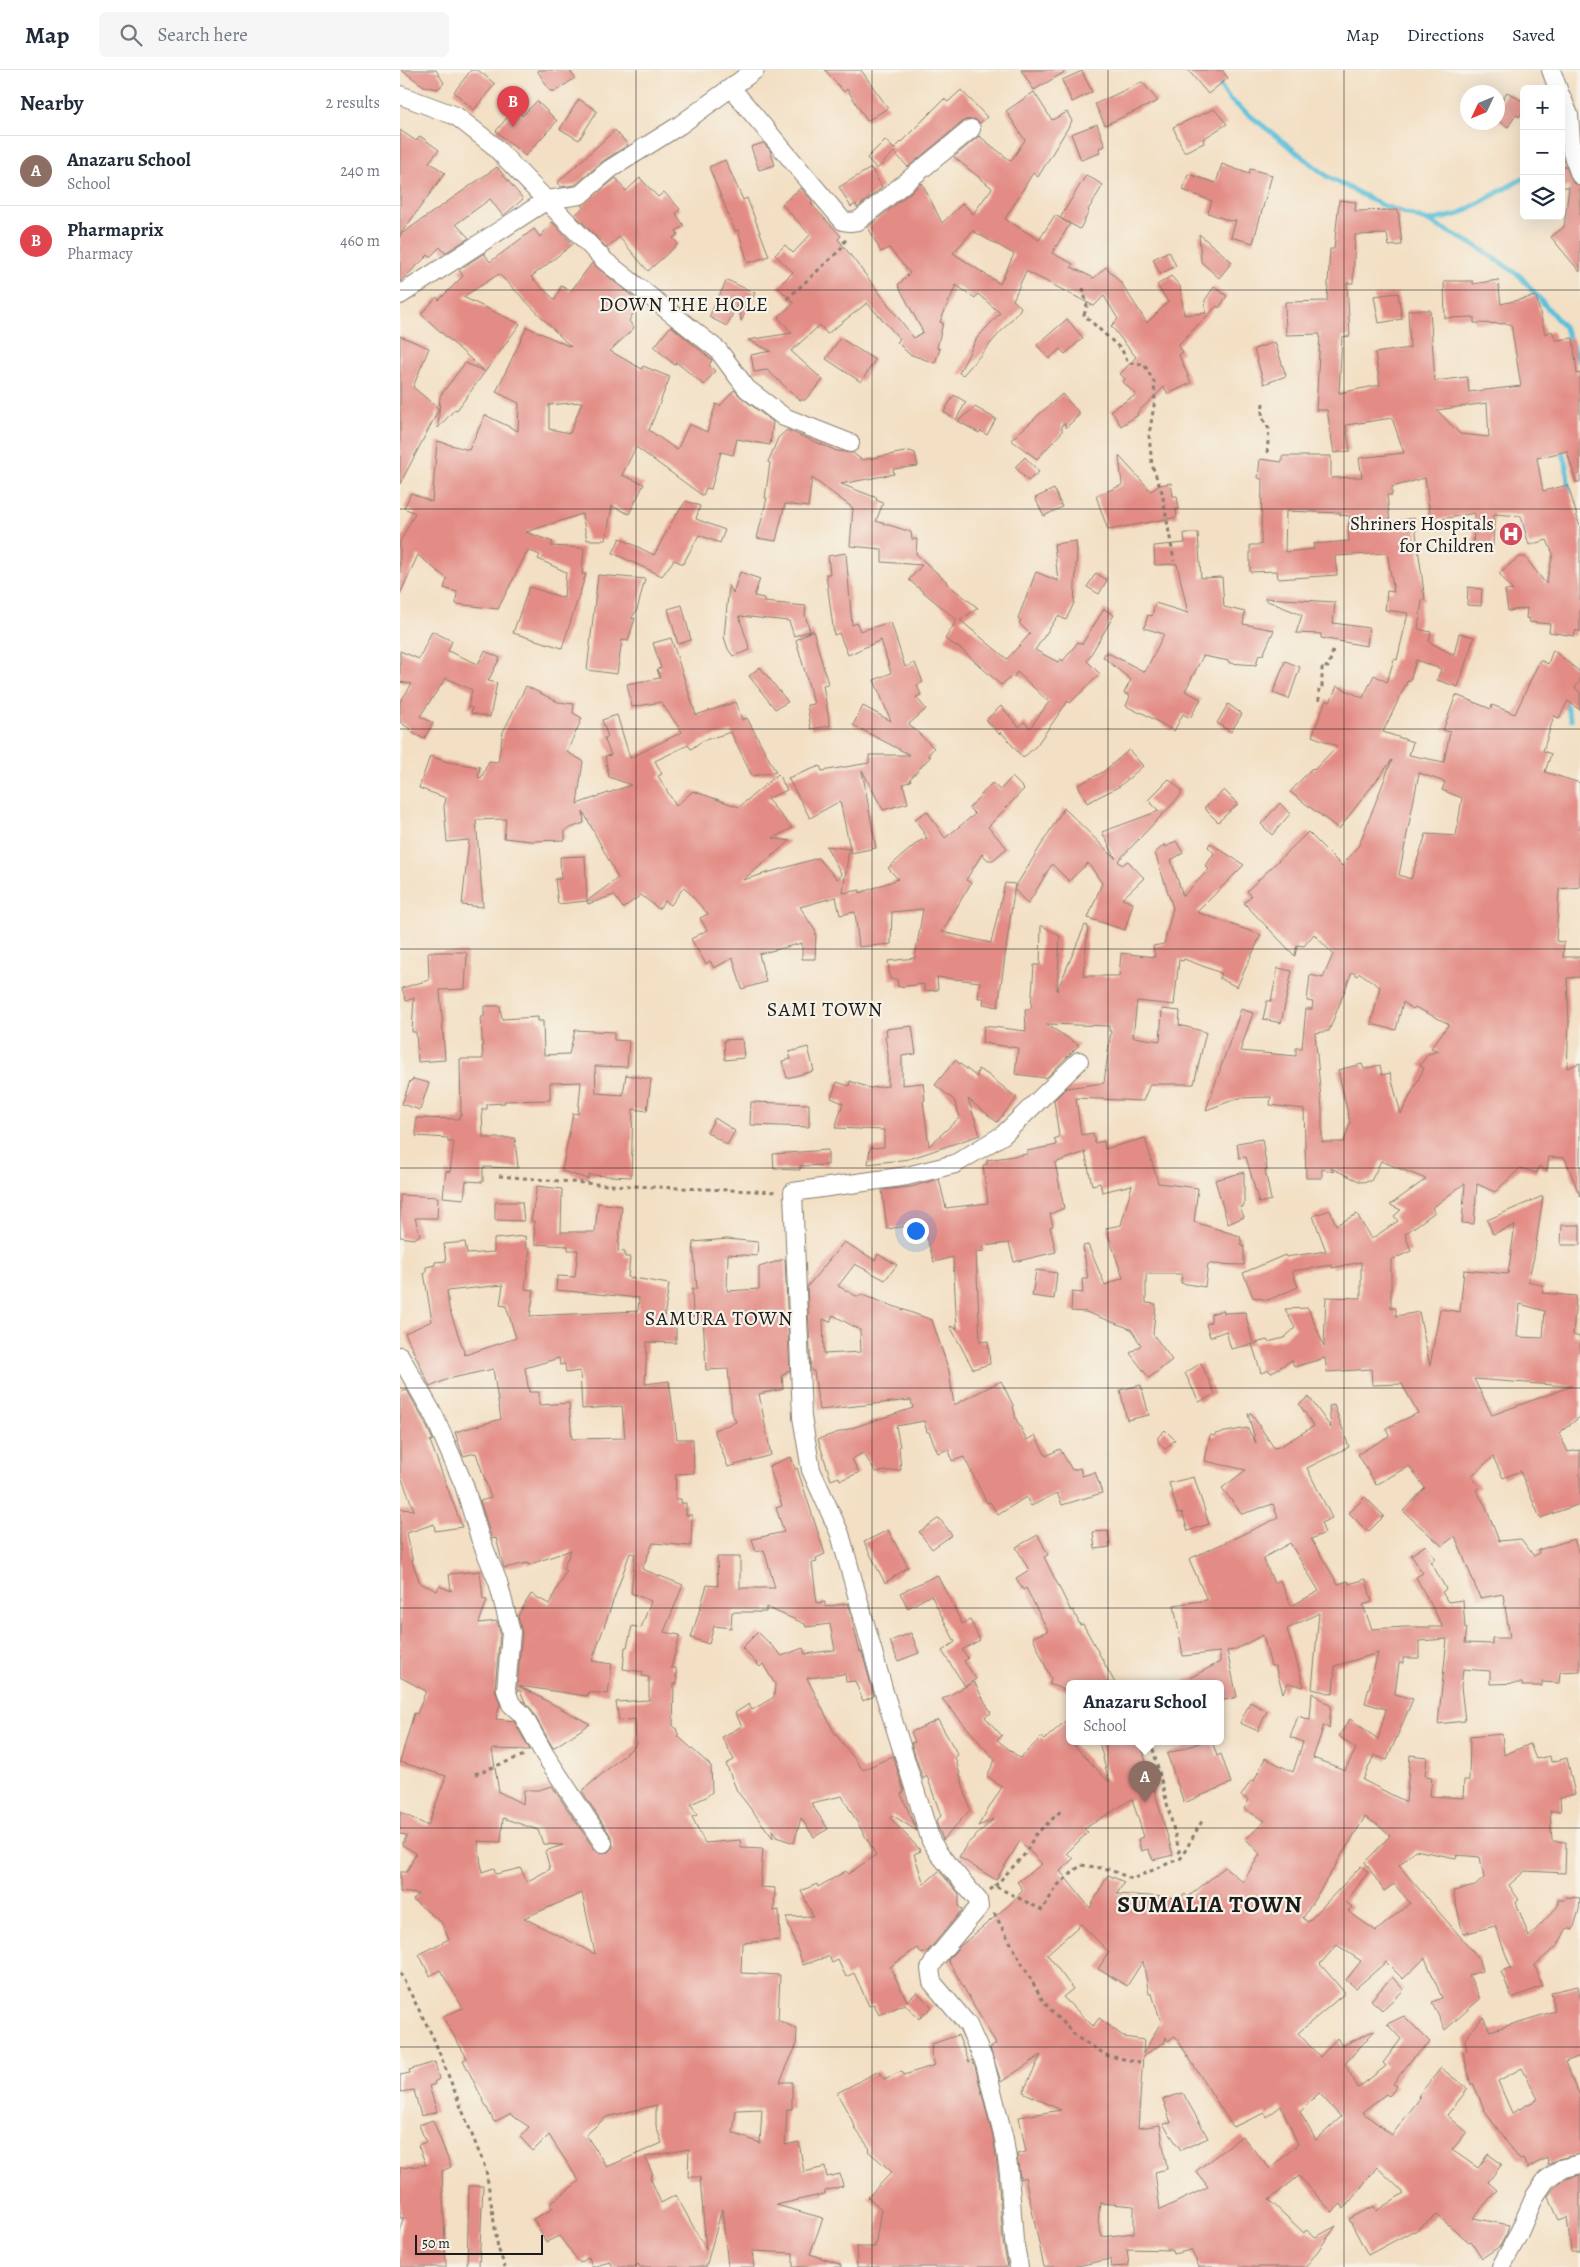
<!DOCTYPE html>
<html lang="en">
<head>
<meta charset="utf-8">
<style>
  body { margin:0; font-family:Alegreya,serif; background:#f6f6f7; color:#1f2937 }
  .controls { position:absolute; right:15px; top:15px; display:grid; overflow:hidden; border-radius:8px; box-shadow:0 5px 20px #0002 }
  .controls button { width:45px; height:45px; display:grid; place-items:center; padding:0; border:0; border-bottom:1px solid #e0e1e3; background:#fff; color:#1f2937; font:25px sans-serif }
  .compass { position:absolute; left:1060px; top:15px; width:45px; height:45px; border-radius:50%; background:#fff; box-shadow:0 5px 20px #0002; rotate:226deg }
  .scale { position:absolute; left:15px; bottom:12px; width:128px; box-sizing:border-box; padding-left:5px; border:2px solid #1c1c1c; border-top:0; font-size:14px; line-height:18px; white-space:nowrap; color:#1c1c1c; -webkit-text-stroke:4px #f7f3e8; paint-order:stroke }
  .you { position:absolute; left:515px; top:1160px; width:18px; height:18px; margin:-12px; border:4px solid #fff; border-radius:50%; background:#1a73e8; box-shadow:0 0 0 8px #1a73e833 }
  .badge { display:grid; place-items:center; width:32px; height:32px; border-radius:50%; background:#d1495b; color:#fff; font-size:16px; font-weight:700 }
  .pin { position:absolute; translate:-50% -41px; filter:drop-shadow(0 1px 2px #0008) }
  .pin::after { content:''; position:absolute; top:26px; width:18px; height:15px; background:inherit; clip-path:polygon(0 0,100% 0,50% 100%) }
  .popup { position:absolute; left:666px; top:1610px; width:158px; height:65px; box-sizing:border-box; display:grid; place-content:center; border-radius:8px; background:#fff; filter:drop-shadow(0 1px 4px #0005); font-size:16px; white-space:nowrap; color:#747a83 }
  .popup b { font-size:19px; color:#1f2937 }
  .popup::after { content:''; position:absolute; left:50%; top:100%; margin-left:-10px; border:10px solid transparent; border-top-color:#fff }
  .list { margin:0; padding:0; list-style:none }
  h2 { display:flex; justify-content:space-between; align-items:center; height:65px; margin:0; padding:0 20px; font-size:21px }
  h2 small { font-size:16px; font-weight:400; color:#747a83 }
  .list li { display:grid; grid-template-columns:32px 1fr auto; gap:15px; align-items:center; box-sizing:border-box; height:70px; padding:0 20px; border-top:1px solid #e0e1e3 }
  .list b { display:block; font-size:19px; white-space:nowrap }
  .list p { margin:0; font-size:16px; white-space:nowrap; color:#747a83 }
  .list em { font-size:16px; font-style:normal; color:#747a83 }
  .icon { flex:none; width:28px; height:28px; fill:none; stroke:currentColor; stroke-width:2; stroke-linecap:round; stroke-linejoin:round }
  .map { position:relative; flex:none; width:1180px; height:2197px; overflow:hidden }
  header { display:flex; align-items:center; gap:30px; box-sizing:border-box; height:70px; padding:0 25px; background:#fff; border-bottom:1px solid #e0e1e3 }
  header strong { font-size:24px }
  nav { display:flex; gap:28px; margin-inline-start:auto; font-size:18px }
  .search { width:350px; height:45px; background:#f6f6f7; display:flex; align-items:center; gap:12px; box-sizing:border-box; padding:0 18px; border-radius:8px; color:#747a83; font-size:19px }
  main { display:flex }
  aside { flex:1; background:#fff }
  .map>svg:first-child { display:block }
  .built { fill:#f5cfda }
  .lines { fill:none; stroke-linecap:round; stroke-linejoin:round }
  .stream { stroke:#5bc0d9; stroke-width:5 }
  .building { fill:#e38c85; fill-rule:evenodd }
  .minor-casing { stroke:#887e70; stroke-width:20 }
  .path { stroke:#887e70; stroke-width:3; stroke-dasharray:4 4; stroke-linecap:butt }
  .minor { stroke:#fff; stroke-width:18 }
  .grid { fill:none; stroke:#1c1c1c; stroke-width:1; stroke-opacity:0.55 }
  .labels { text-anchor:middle; stroke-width:4.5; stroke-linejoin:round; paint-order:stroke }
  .poi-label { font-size:19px; fill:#1c1c1c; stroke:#f7f3e8; text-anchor:end }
  .neighbourhood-label { font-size:20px; letter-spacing:1px; fill:#1c1c1c; stroke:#f7f3e8 }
  .district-label { font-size:24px; font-weight:bold; letter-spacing:1px; fill:#1c1c1c; stroke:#f7f3e8 }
</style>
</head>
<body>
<header>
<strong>Map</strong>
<div class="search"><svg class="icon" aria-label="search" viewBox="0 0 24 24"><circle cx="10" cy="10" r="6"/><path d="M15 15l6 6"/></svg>Search here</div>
<nav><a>Map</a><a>Directions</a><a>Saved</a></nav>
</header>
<main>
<aside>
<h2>Nearby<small>2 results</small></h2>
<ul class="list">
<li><span class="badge" style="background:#8d6e63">A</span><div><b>Anazaru School</b><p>School</p></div><em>240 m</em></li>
<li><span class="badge" style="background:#e0444e">B</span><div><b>Pharmaprix</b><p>Pharmacy</p></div><em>460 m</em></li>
</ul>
</aside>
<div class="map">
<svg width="1180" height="2197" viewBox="0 0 1180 2197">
  <rect width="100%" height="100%" fill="#f7f3e8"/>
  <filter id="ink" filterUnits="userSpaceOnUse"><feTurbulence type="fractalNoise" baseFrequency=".02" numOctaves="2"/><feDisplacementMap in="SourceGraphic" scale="10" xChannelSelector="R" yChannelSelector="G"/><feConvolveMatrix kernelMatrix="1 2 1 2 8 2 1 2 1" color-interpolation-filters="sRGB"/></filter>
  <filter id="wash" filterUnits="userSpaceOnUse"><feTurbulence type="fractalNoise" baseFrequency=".0096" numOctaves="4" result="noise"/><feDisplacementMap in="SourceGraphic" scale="20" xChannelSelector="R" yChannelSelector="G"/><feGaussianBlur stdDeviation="1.12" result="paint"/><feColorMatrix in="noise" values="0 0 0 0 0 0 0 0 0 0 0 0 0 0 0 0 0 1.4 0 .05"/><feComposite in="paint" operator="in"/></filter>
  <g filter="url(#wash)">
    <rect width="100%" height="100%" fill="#f3dfc3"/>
    <polygon class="built" points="1123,455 1124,471 1100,473 1099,457"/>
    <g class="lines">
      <g class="stream">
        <polyline points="810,0 829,29 928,107 982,135 1028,151 1078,177 1120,206 1164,257 1180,292"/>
        <polyline points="1029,151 1057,145 1124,108"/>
        <polyline points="1160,376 1166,393 1169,421"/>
        <polyline points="1175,604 1180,585"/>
        <polyline points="1164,630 1171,650"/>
      </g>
    </g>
    <g id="blocks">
      <g class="building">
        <polygon points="1,0 36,0 44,13 38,19 24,16"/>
        <polygon points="71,0 78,0 95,14 74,40 54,22"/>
        <polygon points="137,0 169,0 175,8 156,21 150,21"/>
        <polygon points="425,0 461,0 488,38 467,51 447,19 444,22"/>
        <polygon points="621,0 668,0 634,20"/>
        <polygon points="788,0 822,0 828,8 808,24"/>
        <polygon points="682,1 692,22 672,32 662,10"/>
        <polygon points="742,12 758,31 705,55 695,34"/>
        <polygon points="561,20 587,47 580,53 574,49 565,50 508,97 494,82 477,99 467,88 485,70 494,79 544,29 548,32"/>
        <path d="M634,22l18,28 15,-8 5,9 -34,56 -5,-4 -28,46 34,21 16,-25 15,9 -18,29 21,11 -2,3 23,11 12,-11 16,17 25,39 21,-21 -11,-17 14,-9 9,10 4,29 22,-2 -1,-13 9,-13 13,9 -8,12 -2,-2 -39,39 5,7 -4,3 12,28 -23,11 -4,-7 -27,26 1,2 -17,11 -10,-16 25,-15 -13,-13 2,-3 -5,-5 16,-17 -25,-31 7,-7 -14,-23 -10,10 -68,-35 -13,29 8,7 -2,4 -56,64 -4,-2 18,-35 23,-25 -22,-19 -3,4 -19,-13 -16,37 3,1 -6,25 3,1 -5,14 -26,-9 -12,-12 3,-3 -33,-36 -40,31 -7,-9 -29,26 32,29 -18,20h-5l-33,-30 -13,2 -3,-17 20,-4 -23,-11 44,-7 -14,-16 16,-14 -16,-16 15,-15 -18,-17 10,-10 8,8 17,-18 -28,-31 19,-16 12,14 -2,2 30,32 -3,3 76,99 9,-6 -25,-47 12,-12 -21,-25 -8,4 -13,-25 54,-44 20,40 21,-20 10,11 19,-26 -38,-31 25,-21 32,25 14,-21 -19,-29zM573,161l41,23 -14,30 -47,-31z"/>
        <polygon points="1107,22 1124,32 1124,40 1119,47 1116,45 1108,57 1098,50 1098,36"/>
        <polygon points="179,29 197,41 179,70 160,59"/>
        <polygon points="137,31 157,51 125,86 96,61 115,38 122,46"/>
        <polygon points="814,39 827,54 803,69 804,73 784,82 773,57"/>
        <polygon points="697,54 705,76 699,78 700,83 681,90 671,64"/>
        <polygon points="0,60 16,71 20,66 39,80 29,92 45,103 0,165 97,97 123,129 103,146 90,129 56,154 69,168 45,183 40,177 30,187 28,185 0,212"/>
        <polygon points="215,60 228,75 203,91 175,115 161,117 157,113"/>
        <polygon points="363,73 370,80 375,95 359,100 351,77"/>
        <polygon points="325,90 343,130 347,128 369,186 348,193 338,160 335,161 309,97"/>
        <polygon points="822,94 849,104 850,99 872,105 853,173 831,167 836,150 830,151 808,143 812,131 783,120 788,104 816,113"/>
        <polygon points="1166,96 1173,113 1180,115 1180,202 1151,167 1164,157 1169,117 1161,117 1161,97"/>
        <polygon points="471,98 482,117 457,138 456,134 451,137 439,117"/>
        <polygon points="686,105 703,115 688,140 689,141 680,159 660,148"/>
        <polygon points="216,108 226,121 240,108 258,127 264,122 280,139 276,143 284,156 276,161 278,164 273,168 278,174 248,201 219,167 207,178 175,145 184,137 182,135"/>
        <path d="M939,130l17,2 -1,9 43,-1 4,35 -13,1 -2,-12 -32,1 -2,48h-6l3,53 -8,1 -3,56 41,-8 -5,-32 35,-5 -2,-38h22l5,71 32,-4 2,15 52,-6 -10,-62 -37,-1v-6l-29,1 -1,-37h29v3l25,-4 3,24 35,-8 9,38 7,-3 4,9 17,-2 4,36 3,-1v109h-4l-9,-31 -30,7 6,33 25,-6 12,42v105l-4,-2 -2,6 -25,-4 1,-8 -21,-2v-3l-3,-1 1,-10 -19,3 -3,-21 8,1 -14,-18 20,-16h6l21,27 7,-30 -6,-14 -18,5 -8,-29 -27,-2 -1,32h-20l2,-33 -44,8 -6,-43 -33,9v8h-5l3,27 24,-4 11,82h-3l-4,29 13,3 -2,10 25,13 5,-22 15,4 -16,50 -21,-7 4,-11 -25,-9 -6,21 -2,-1 -25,52 30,10 -4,13 35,7 6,-30 -7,-2 13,-35 35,14 1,-4 23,9 25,-54 8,4 5,-14 27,22v9l-5,7 5,4v18l-12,-9 -9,17 -5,-2 -11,35 8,3 -6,18 35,11v104l-21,2 -3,52 8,1 -1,15h17v20l-13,1 2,44 -2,46 13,-5v133l-15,-38 -16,-1 -2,14 -8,-5 -2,7 -17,-5 -25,24 -18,-8 -3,40 -12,-1 3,-40 -33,25 3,4 -30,22 6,17 -20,9v48h5v8l23,-4 11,54 10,-57 20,3 4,-42 44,4 7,-49 -22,9 -6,-14 56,-24 -9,61 -6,24 16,5 -2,7 34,3 -3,39 7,2v80l-21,16 9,19 12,-2v54l-40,14 -20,-47 -17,7 -10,-21 -22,19 9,11 -4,3 9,15 14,36 22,-2 13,17 5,-3 -1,-3 36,-11 6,18v114l-20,1 -1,11 -17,-1v4h-20v-3l-32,1v-13l-27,-2 -2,18 4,34 -27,3 9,-85 -28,2v17h-16v5h-4l-4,31 18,5 -26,61 -13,-5 -11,25 43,22 4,-47 17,2 -2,19 7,1 -2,19 33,2 1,-18h5l1,-43 32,-3 2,21 26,-11 6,15 14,-3 1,6 16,-4 8,36 -15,4 1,13h-11l2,30 14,1 -1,31 -40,-2 -16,14 10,15 -3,2 13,35 29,-31v-6h6l1,-3 15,1 -1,12 -6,20 -6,-2 -9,17 -23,20 7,21 -30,12 -11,-27 10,-3 -16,-42 -32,8 -10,-43 22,-5 9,-8 -4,-21 -23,-2 -1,3 -41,-8 -16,16 79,91 4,14 -13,4 11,24 -35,31 -13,-28 10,-4 -17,-40 -22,21 -17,-17 -30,26 -10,-8 15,-19 -24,-16 -17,19 25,29 -47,40 22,24 17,-19 5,8 33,-16 -30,34 13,24 28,-22 -3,-3 18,-24 -14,-15 17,-8 26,26 -18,17 -19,25 4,2 -8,10 -3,-2 -24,18 30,23 28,-37 -2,-2 23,-28 27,21 -21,26 20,17 -15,18 26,18 10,-14 14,10 -14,18 9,8 -24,28 36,7 -2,8 -7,13 -18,12 -11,-17 -2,1 -32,-27 -23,17 -1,-1 -45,24 -19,-36 25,-13 2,5 28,-18 -27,-26 -33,42 -3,-5 -9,8 -33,-36 -30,24 35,33 2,-3 10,7 20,-11 -30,41h-107l-8,-17 -18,4 -1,-4 -45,-1 2,17 -18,1 -1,-8 -37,8h-29l-19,-90 -5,2 -3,-25 9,-2 -7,-35 42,-7 -38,-18 18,-37 -40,27 -11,-34 6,-4 -48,-84 11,-13 51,-43 13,-14 -6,-8 25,-18 -22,-23 -24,39 -37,-23 8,-13 27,-25 -16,7 24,-39 -15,-11 8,-16 -53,-61 32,-17 17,31 -6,4 17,19 -5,4 23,18 22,-21 2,3 26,-23v24l39,41 -10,-41h41l33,114 -20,5 -5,-11 -7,2 -3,-12 6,-2 -12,-38 -48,30 4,3 -21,21 6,6 -13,12 30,37 18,-33 16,7 -7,12 63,4 5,-4 3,3 37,-30 18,15 17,-28 -14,-15 19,-18 -21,-12 5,-9 -8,-4 11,-17 2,2 11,-23 28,14 10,-30 -13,-5 8,-21 12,4 2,-27 19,13 -2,23 -5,-4 -11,33 32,12 11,-21 -17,-13 11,-17 28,20 8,-30 -21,-6 13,-50 -43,13 -2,28 -21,-5 7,-76 -32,16 17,58 -16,-4 -5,10 -8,-27h-4l-8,-31 -29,15 -7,1 10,46 -17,4v-18h-40l40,-21v-10l-37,4 -9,-51 33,-5 -18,-41 89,-41 -5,-14 -31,10 -20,-26 24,-18 -41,-9 5,-26 5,1v-2l32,-6 9,15 -8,-29 3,-1 23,35 5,-1 35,-21 -15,-22 10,-7 22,31 -2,-22 5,-1 15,42 -42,21 25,50 -11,5 4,10 -14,6 27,45 10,-3 1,3 17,-5 6,23 -9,3 9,24 33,-2h38l-27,-50 7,-4 -12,-18 15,-10 9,14 -4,3 15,27 -4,3 6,10 15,-2 2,28h2l-2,15 27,1v-6h18l-7,-44 -23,4 -25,-62 -13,10 -39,-35 22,-23 -16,-22 -33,19 -18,-31 31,-18 -3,-8 32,-15 -16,-29 -30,1 -1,-16 -44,3 -2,-14 -31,9 -2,-7 -21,13 -2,-3 -8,3 -9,-29 15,-4 1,2 16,-4 11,-10 -10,-19 23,-1 16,38 2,-49 35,1v-36l-29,6v-3l-40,6 6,16 -30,13 -15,-3 -10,-24 42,-18 1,2 40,-6 -13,-35 17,-6 6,15 21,-11 14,25 27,-18 -4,-5 7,-6 -11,-5 36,-26 -45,-18 -10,20 -10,1 -30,-14 3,4 -12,-3v9h-16l-2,-69 -34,-4 1,-8 -32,1 -33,12 35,-101 12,4 -13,38 56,5v-8h6l4,-39h6l1,-7 -6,-1 3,-26 13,3 10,-24 -19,-20 -10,12 -7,-1 -2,11 -51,-53 7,-7 -4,-5 61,-59 34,34 17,-21 33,-85 -53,69 -49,-37 22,-24 2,2 23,-24 -25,-10 14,-36 4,2 7,-16 26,12 11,-23 13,7 7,-23 3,1 11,-47 -23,-3 2,-19 7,1 -7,-39 -52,3 2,19 -59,4 -1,-8 -27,1v-27h11l1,-66 -4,-1 2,-19 22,3v-6h49v22l31,-1 -3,-19 45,-5 -12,-35 -46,7 4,26 -16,2 -7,-43h-11l4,-76 -34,1 -1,-33 42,-1 3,-52h4zM1087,333l2,34 -29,-3 -23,-24zM886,441l54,2v2l10,1 -2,13 1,12 -36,3 1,5 -29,3zM1019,703l26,9 -3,8 20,8 -6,38 -30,-2 -15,45 -12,-4zM952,902l5,4 3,-3 20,14 -9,37 25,6 7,-28 10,7 2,-2 34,17 -18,24 8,3 -11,3 -8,11 4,3 -23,46 -11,-41 -8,2 -2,-10 -16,4 -2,-5 -24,6 12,53 -6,19h-22v-32l-7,-77 14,-2zM1120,1234l25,7 -2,27 -26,-1zM1074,1309l92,7h6l-80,29zM890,1473l29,48 -28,15 -11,-26 -6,3 -11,-25zM965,1747l13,8 12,11 -25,26 19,29 10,-7 16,19 -34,28 -28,-20 4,-4 -6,-5 22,-30 -7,-6 -53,56 -5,-4zM681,1854l28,28 -11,17 29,17 16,-25 6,33h3l9,28 -18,32 1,-14 -20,-3 -25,-19 -6,8 -30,-29 10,-8 -26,-35zM775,1966l58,91 32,-14 2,4 14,-11 17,38 -28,25 -28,-33 -46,35 12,16 -48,23 -5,-38 12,-3 -7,-44 -22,3 5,-72 22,-14 1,-5 2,4zM919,2023l22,24 -25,23 -16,-28zM700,2133l34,3v27l-32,4 -4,-15z"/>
        <path d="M152,152l21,22 -42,33 24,23 6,-14 10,5 21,-28 47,39 -10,19 5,7 -24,23 32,18 1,-3 27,11 -21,53 28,20 12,-26 18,8 9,-28 4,2 14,-16 7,7 32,25 -3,23 -33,-6 -4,16 -12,-3 -10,37 -5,-1 -3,8 -67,-49 -14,28 22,9 -15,30 -17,-8 -6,34h-19l-5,-26 -56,18 27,10 -2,4 33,2 -2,26h4l-24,74 -49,-15 16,-46 35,11 2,-26 -28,-13 2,-4 -12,-5 -30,59 -42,-5 1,-12 -13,-4 3,-9 -29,-24 -18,39v-52l15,-29 -11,-5 7,-15 21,9 5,-61 32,9 16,-35 33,16 1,-28 -23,-11 31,-65 44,20 -72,-73 -36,23 57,27 -63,86 -2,-1 -17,19 2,-32 25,-33 19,8 -63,-57 16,-17 2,3 24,-24 -4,-6 25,-17 6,9 44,-33 6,8zM182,332l-12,31 -21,-4v-24z"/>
        <polygon points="799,164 832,192 819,208 801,192"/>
        <polygon points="769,181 776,196 760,204 753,189"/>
        <polygon points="327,210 355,223 341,251 338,232 327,256 309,247"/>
        <polygon points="998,223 1002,249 979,253 974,226"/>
        <polygon points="667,249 683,268 665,284 660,279 649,289 637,275"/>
        <polygon points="271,256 312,290 309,295 315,301 304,315 276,292 275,295 254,277"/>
        <polygon points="0,266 29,278 13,317 39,339 0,414"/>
        <polygon points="440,268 475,290 461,312 426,289"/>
        <polygon points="875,272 886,306 864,314 854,279"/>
        <polygon points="662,324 680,344 666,358 665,354 662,354 662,362 637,389 611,370"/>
        <polygon points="554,325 566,332 556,350 544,342"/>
        <polygon points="575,337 596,349 587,365 581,361 579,363 558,351"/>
        <polygon points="387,360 437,381 453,383 462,390 510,381 515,383 518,396 493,399 494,404 441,414 477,428 476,430 483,433 476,451 511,462 512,469 517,469 516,484 547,512 546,513 578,538 560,550 607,589 630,564 619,553 621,551 618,548 636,502 658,511 654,474 676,471 677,482 674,533 666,550 658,546 635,580 658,592 661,589 663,591 678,572 682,574 704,539 714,545 687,591 700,604 670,633 668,631 636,676 623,688 601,662 599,664 586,650 601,636 619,657 624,652 630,658 649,632 617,602 614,607 612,606 601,615 561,579 545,569 557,550 509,510 522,495 482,492 482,479 450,476 453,438 412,408 408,437 385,434 376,471 357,468 367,428 365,428 370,393 368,392 378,368"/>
        <polygon points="719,386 751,421 760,415 771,413 773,426 777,426 779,439 776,439 777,447 708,460 696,426 722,415"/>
        <polygon points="625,387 639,402 628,411 615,397"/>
        <polygon points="654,419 662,437 644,446 635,428"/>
        <polygon points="286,431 300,436 296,449 325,460 320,473 299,465 283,494 274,490 262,506 213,483 220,468 254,485 274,448"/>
        <polygon points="784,463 798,463 801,508 822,507 824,537 845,542 843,554 874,560 863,585 859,584 856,595 829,593 829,591 803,586 785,621 801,629 790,648 783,644 774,661 741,642 740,643 726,636 730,626 724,623 731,610 703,587 706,582 745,602 764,564 744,558 748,545 752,546 755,533 788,543 777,494 755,495 754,476 785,473"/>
        <polygon points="446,483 452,555 457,553 460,561 491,552 505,597 515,593 523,612 517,615 521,625 516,627 526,639 509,654 534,678 527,686 531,686 510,709 511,711 503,714 508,733 483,740 462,700 476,778 451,783 440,731 410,748 388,708 420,696 422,701 469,693 469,685 510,685 453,655 463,636 491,651 474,610 491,603 481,570 448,585 439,563 434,565 426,504 430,504 428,486"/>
        <polygon points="340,502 360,509 354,526 364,528 364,532 406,536 405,545 410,561 394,566 389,551 339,546 350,580 333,586 328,579 324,567 329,515 333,523"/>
        <polygon points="696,503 707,510 699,524 687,517"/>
        <polygon points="198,505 245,509 237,540 231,549 235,548 228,571 222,570 217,604 187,600"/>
        <polygon points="1068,517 1082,519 1081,536 1067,535"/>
        <polygon points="865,528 935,532 933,553 969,558 967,576 921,568 921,564 896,563 902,545 865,530"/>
        <polygon points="282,535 291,570 278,574 268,539"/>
        <polygon points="413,560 428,614 423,615 430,656 411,659 407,635 414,634 396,570"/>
        <polygon points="32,561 52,571 48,581 78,594 85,581 100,588 88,611 97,613 90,647 71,643 72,638 68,637 72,620 46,608 20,646 33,653 24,669 9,661 10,659 0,652 0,632 12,614 0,612 0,581 19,589"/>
        <polygon points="271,568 296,645 336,632 342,650 347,648 376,702 352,706 331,662 302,671 291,679 288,675 255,691 262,704 258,706 276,736 293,721 339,737 378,704 387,720 367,729 392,758 373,768 390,771 343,810 418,788 437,809 442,805 426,776 449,779 443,823 460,820 460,823 498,809 488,798 518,772 527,768 515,749 527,741 545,768 575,744 569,738 592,713 600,720 612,707 624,719 588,757 607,778 593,790 588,790 582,784 566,810 571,813 542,862 591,873 605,813 615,814 598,937 583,934 584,928 578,928 580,912 537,907 538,920 524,921 524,914 498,917 497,909 490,909 488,891 515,888 523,839 492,842 491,874 459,877 455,842 440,845 436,827 400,837 416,862 415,889 402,889 402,873 359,884 366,912 342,919 333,888 314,898 310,891 306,894 291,869 307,860 300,848 308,844 284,817 271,835 265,831 259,839 241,825 223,838 214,825 188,834 187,831 158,834 155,809 161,809 160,787 185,786 187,831 218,808 183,741 184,753 165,760 165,770 130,771 104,768 106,749 76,750 83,837 62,835 69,770 47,772 44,737 46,728 19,718 30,686 47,692 80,697 78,707 81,708 89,691 98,692 103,662 126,616 158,632 174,634 173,643 182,648 167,682 183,691 177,734 231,715 209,707 205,686 211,685 204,668 208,667 202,650 217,645 230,688 282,662 261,632 232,637 227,614 260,608 257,599 261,598 253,573"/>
        <polygon points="885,591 900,597 889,629 873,623"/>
        <polygon points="360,597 388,632 375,639 349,606"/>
        <polygon points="828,634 842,644 831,662 817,653"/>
        <polygon points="729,680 743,696 720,716 687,733 678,715 703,702"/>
        <polygon points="769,709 781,720 781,725 718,791 722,795 728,791 744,808 722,829 733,833 725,860 688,848 702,813 688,793 669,811 652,794 628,834 614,819 664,738 716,789 702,762 759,741 748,730"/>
        <polygon points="824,720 838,734 818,752 804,738"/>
        <polygon points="880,733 890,744 872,765 861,754"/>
        <polygon points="776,771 783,783 771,790 783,826 809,799 806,796 814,783 808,777 810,773 844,795 797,842 861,865 837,917 819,908 821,903 784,889 783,891 779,890 774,935 737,931 733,967 760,971 762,939 780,941 779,955 806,962 794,1014 750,1014 743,1031 676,1028 681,1065 693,1063 695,1073 704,1071 705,1079 745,1068 758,1113 798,1118 794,1152 840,1166 842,1176 844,1176 844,1195 808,1194 805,1217 781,1213 782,1204 746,1204 746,1233 756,1234 753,1264 772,1290 749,1308 730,1283 741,1275 731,1259 686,1242 671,1241 672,1222 683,1223 682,1209 688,1209 683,1176 688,1175 705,1215 723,1208 706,1158 721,1155 732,1115 702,1122 700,1113 692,1115 685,1082 655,1093 664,1138 650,1144 653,1156 650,1157 656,1182 614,1192 609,1173 583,1176 584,1181 576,1182 580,1272 588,1271 590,1294 573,1299 550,1256 557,1259 553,1187 534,1192 523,1154 487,1159 482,1120 511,1117 539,1109 546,1138 588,1133 583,1095 587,1094 587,1090 627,1084 627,1081 657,1075 654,1069 659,1067 654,1030 666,1018 704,1013 711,961 709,961 709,956 646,954 679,975 646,1008 615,1004 618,978 582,973 584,956 626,961 625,939 631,939 634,895 640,895 641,855 660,866 657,921 685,855 688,856 683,906 719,906 721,883 755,887 753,876 764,874 773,838 755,783 765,774 766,777"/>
        <polygon points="28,882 65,882 67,884 65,919 40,920 45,990 18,992 16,962 12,962 14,928 6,931 2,918 29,910"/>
        <polygon points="878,898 892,901 881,953 863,949 867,931 871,931"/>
        <polygon points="84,936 100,936 102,949 138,947 138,951 143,951 144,985 169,984 175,960 214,962 214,970 229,971 227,997 195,996 196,1023 223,1025 226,1005 251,1009 247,1041 233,1039 231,1107 189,1105 188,1109 162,1101 173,1043 178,1044 181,1012 150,1013 150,1030 104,1031 105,1033 87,1034 87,1039 82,1039 83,1068 115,1068 118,1098 83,1097 83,1112 66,1111 64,1129 43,1127 46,1101 50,1102 54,1072 48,1072 48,1068 16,1066 16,1048 59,1049 59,1046 61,1046 60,989 83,989 81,947 84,947"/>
        <polygon points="512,956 516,984 502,986 502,1015 523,1013 525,1030 523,1031 529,1076 560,1047 554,1030 535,1015 555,990 577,1007 578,999 587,1004 617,1028 597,1052 568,1029 580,1065 509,1089 468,1094 470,1078 484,1077 484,1060 435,1058 443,1033 431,1028 437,1012 449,1016 450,1011 470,1018 488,1016 488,984 485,966 487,966 486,959"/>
        <polygon points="342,969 344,988 325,990 324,970"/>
        <polygon points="408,977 414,1001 387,1008 382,991 391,989 389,982"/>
        <polygon points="13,1009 29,1013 20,1040 2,1034 10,1011 12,1011"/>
        <polygon points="351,1032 409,1034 409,1057 350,1055"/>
        <polygon points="315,1048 335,1061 327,1075 307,1062"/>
        <polygon points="862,1069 867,1100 865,1100 871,1130 859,1133 846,1087 839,1088 837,1073"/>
        <polygon points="428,1080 428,1095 400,1096 400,1100 374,1099 373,1084"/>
        <polygon points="844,1102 844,1136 840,1137 844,1147 828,1154 815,1110"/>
        <path d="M137,1116l25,3 -1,43h34l3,-29 24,3 -4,45 7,1v5h5l-2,20 41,7 -6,41 13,1v17l-29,-1 -2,42 24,-3 8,58h16l1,34 -18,1 -1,25h6v4h5v12h6l-1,31 -38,-3 -11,26 41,16 -19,47 16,3 -9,33h5l1,16h-3l-1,42 3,2 3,9 32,29 1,26 -6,5 -15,7 6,11 -5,2 13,26 35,-3 1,8 22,1 -3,38 15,1 -1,23 5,-1 1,30 -38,3 -1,30 39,2 -2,45 19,9 -1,17 -16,36h12v27h-5l-2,36 14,-3 5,30 21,-5 2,10 13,-3 3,12 -18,5v3l-49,11 47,13 -13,36 31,11v2h-48v-14l-41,-2 2,16h-26l-6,-58 -16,58h-66l-2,-3 -4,3h-21l-3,-5 -18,5 -3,-10 -9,6 -21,-27 -13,6 -13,-23 20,-10 -3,-5 29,-23 -30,-46 -16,16 -13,-14 9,-10 -19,-13 -16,8 -31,-62 4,-2 -24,-41 20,-9 -23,-38 -10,6 -11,-22 30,-15 -8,-17 -28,-22 5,-6 -18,-2v-20h7l9,-19 -14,-8 5,-10 -7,-1v-22l28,14 18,-50 -46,-14 14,-49 3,1 9,-23 -26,-14v-168l14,1 -14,-36v-82l7,-2 17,31 9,19 -3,1 32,86 -27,4 -1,-7 -27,9 6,31 7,19 17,8 2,-5 12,5 -2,-17 31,-3 3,28 4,1 -8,23 18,-2 3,12 -5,56 5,15 -4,15 18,2 16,29 -38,-1 7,43 24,12 1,-14h14l14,-4 42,63 5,4 9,-1 5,-5 -1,-9 -30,-47 54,-46 -1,-26 -16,2 -3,-19 33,-2v-23l-7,-1 1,-4 -20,-3 2,-22h2l5,-21 9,2 10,-27 -20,-8 4,-39 -5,-1 -38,108 20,3 -4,30 -20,-2 -1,4 -68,-10 71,38 -37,24 -22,-39 -6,-7 -5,-12 -2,1 -1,-2 5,-56 -4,-17 13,-22 18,10 17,-33 -3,-2 8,-19 -43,15v-2l-24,5 -8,-30 -4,1 -12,-38 11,-3 -15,-45 -13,3 -8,-24 46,-13 -8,-50 -45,10 -18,8 -25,-54 27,-12 -8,-48h2v-6l9,-2v-3l11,-1 -2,-17 21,-2 2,12 27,-2v-13l31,-3 1,12h4l-5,41 9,1 -4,26 108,-5 1,-13 -83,-8 1,-14 18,1 3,-27h-10v-4l-33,-2 -1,-23h-3zM103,1215l-3,20 6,1 10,32 -51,17 -16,-47 -2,-17zM159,1288l1,7 5,-1 1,9 14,-2 2,38 40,-3 3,32 -53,1 -3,-36 -30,2v-13h-10l-4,-24zM103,1748l35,12 5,14 20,1 -18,6 5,18 -24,13 -5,-14 -25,6 -2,-6 -12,4 -4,-31 23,1zM182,1823l13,61 -71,-36zM256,2035v21l6,17 -55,24 -21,-32 20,-18zM362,2039l-2,34 -27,-10 3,-23zM289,2079l-1,28h12l6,73 -30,-55 -15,8 -11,-26 3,-2 -8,-18z"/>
        <polygon points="0,1125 38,1127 37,1148 15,1148 20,1165 14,1169 0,1167"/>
        <polygon points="95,1132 122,1132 124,1151 95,1150"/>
        <polygon points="1162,1155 1180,1155 1180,1175 1161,1175"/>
        <polygon points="327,1169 358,1172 357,1186 328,1184 327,1221 359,1219 359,1197 385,1189 390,1301 386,1301 386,1304 382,1305 383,1319 359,1324 371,1385 328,1397 314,1360 336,1352 332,1343 328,1299 306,1300 303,1246 293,1246 292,1219 297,1219 293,1172"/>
        <path d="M444,1172l31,18 3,-6 19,11 -12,15 -30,-16 -17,22 18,10 6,-1 70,25 17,51 5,34 47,-24 12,24 3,14 11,21 8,-5 11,21 14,-7 12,21 8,-2 2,8 13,-4 7,21 -40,12 -5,-12 -26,13 -5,-9 -28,18 -8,-13 -3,1 -23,-46 -12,4 -3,-12 -11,4 -9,-21h-2l-3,-11 -28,5 4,21h-1l2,23 -25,2 -13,-19 -11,6 7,14 -19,7 -1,-3 -8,3 -13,-41 95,-31 -2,-8 -92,10 -5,-39h-3l-4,-84zM433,1245l27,15 1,22 -37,2 -1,-35 7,3z"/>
        <polygon points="636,1200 657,1203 654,1229 632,1226"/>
        <polygon points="823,1240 824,1243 845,1242 853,1274 831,1279 826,1261 810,1267 806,1254 811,1252 811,1244"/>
        <polygon points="801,1293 815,1324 799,1332 785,1303"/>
        <polygon points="741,1315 749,1345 727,1350 720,1320"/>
        <polygon points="765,1360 775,1370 765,1379 758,1372 758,1367"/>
        <polygon points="391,1387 395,1399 397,1398 425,1484 416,1488 417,1492 412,1493 417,1533 425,1532 425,1537 448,1533 460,1582 462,1582 474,1626 463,1631 455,1611 446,1612 445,1604 407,1608 434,1662 463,1700 493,1686 504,1722 501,1724 517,1761 492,1745 490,1748 521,1781 514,1784 524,1814 539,1801 559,1824 559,1837 562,1840 528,1881 522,1884 517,1878 490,1897 507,1931 517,1922 532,1937 519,1949 505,1934 479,1945 474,1934 469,1936 454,1903 446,1907 438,1890 432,1893 429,1886 403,1895 386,1847 413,1846 401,1821 417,1814 418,1817 446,1801 448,1804 476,1785 442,1726 411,1733 428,1759 414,1767 401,1748 394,1773 376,1767 372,1759 373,1768 337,1721 326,1694 334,1690 322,1667 342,1656 335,1643 349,1634 352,1640 374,1627 375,1614 363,1594 360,1597 342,1578 358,1562 382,1586 403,1578 405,1584 435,1580 430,1554 406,1557 405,1554 366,1537 366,1542 332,1542 331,1558 314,1556 309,1574 291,1568 307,1515 318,1516 317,1487 340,1487 340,1518 375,1518 364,1480 356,1482 352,1469 384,1462 376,1438 382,1436 369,1396"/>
        <polygon points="794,1407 809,1454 788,1461 782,1442 778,1443 769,1413"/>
        <polygon points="965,1427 984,1446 968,1462 949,1443"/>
        <polygon points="539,1448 552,1465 532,1479 519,1462"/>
        <polygon points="488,1460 508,1497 485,1513 464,1472"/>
        <polygon points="708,1461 710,1477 695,1479 693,1462"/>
        <polygon points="638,1465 648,1485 644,1487 671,1541 673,1540 680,1555 683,1554 715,1613 670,1613 670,1622 649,1614 651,1609 633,1567 648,1561 626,1518 623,1520 616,1508 629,1500 616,1477"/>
        <polygon points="537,1505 547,1524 548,1524 562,1554 570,1550 580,1570 562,1580 568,1588 564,1591 576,1609 565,1616 542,1581 555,1572 531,1525 508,1538 500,1523"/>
        <polygon points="511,1563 519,1583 498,1591 490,1571"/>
        <polygon points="850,1632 867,1641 858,1661 840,1653"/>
        <polygon points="538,1650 558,1685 555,1687 570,1740 543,1770 536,1751 541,1746 527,1706 523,1709 511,1673 515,1672 511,1662"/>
        <polygon points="805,1671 812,1671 817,1686 821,1684 831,1713 784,1733 767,1684"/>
        <polygon points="992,1907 1004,1920 982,1940 971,1930"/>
        <path d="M1178,1916l2,10v60l-15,6 15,34v58l-22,5 -10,6 -1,-7 -20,10 -4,-9 -3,1 -34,-47 -13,-30 -2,2 -8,-33 4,-1 -2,-12 18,-22 7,14 65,-20 -4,-19zM1122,1998l16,31 -26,14 -14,-32z"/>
        <polygon points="558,1965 569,1992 572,1990 575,1996 594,2071 598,2104 603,2172 608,2197 457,2197 456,2177 475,2177 481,2139 468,2127 492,2102 468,2081 470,2079 454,2057 455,2056 437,2023 479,2001 484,2009 502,2001 504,2005 535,1995 531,1984 532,1974"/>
        <polygon points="35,1992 39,2009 34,2012 35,2014 29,2016 37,2042 21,2046 14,2020 0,2022 0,2005 10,2003 9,2000"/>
        <polygon points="783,2023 808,2068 781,2080 763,2054 771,2053 763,2029"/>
        <polygon points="33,2050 51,2097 42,2101 46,2197 0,2197 0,2163 3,2148 0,2148 0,2098 26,2095 18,2075 26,2072 19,2055"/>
        <polygon points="1180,2105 1180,2181 1171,2181 1167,2147 1159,2150 1148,2126 1154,2118 1166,2109"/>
        <polygon points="69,2116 83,2116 79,2197 67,2197"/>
      </g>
    </g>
  </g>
  <g filter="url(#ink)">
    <use href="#blocks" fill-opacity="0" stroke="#887e70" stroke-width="1"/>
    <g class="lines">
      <g class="minor-casing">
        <g id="minor">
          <polyline points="1151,0 1158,19"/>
          <polyline points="331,18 443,151 450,152 458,151 571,59"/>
          <polyline points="0,25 56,46 93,75 205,191 318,280 347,319 384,347 450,373"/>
          <polyline points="1161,26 1169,45 1172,83 1180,105"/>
          <polyline points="0,225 147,130 180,125 210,99 280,55 355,0"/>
          <polyline points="0,1286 34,1346 64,1415 80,1468 98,1512 111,1562 106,1620 111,1634 122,1644 145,1685 203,1773"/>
          <polyline points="619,2197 614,2171 609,2103 604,2069 585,1993 568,1955 532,1912 530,1899 536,1888 579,1837 578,1830 539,1784 531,1771 484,1622 440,1464 411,1400 402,1347 393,1122 507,1106 555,1094 603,1065 679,991"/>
          <polyline points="1101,2197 1118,2165 1135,2126 1146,2110 1161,2099 1180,2094"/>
        </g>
      </g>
      <g class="path">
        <polyline points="683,218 687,236 684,245 722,280 728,293 744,294 754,312 755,330 749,365 752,395 762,422 774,491"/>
        <polyline points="387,229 440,180 447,167"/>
        <polyline points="863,333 862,347 869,359 867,385"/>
        <polyline points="919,631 919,619 922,618 922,596 928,597 933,581"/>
        <polyline points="99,1106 208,1115 378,1122"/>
        <polyline points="751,1671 781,1788"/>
        <polyline points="75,1704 127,1684"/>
        <polyline points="595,1816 625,1784 635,1765 662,1740"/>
        <polyline points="590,1820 595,1816 642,1840 658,1815 681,1795 708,1799 732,1809 781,1788 802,1751"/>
        <polyline points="594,1843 643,1931 658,1948 678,1968 708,1986 740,1992"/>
        <polyline points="0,1903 33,1967 86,2100 98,2178 105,2197"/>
      </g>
      <use href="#minor" class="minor"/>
    </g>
  </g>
  <path class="grid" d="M236,0v2197M472,0v2197M708,0v2197M944,0v2197M0,220h1180M0,439h1180M0,659h1180M0,879h1180M0,1098h1180M0,1318h1180M0,1538h1180M0,1758h1180M0,1977h1180"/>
  <defs>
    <g id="hospital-disc" transform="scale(1.25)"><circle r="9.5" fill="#d1495b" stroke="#f7f3e8"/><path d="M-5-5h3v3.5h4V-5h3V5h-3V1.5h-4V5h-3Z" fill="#fff"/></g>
  </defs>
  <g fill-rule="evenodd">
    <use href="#hospital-disc" x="1111" y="464"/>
  </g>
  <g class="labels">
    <g class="poi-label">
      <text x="1094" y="460">Shriners Hospitals<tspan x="1094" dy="22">for Children</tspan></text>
    </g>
    <g class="neighbourhood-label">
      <text x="284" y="241">DOWN THE HOLE</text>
      <text x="425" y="946">SAMI TOWN</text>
      <text x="319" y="1255">SAMURA TOWN</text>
    </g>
    <g class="district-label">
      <text x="810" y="1842">SUMALIA TOWN</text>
    </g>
  </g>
</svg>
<div class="controls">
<button>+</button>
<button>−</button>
<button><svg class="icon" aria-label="layers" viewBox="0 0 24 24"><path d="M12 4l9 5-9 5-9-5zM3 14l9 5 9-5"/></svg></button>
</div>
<svg class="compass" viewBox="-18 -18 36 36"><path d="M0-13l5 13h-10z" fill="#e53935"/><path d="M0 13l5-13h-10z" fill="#747a83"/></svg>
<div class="scale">50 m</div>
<div class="you"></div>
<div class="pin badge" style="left:745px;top:1732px;background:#8d6e63">A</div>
<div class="popup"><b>Anazaru School</b>School</div>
<div class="pin badge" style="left:113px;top:57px;background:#e0444e">B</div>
</div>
</main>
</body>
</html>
